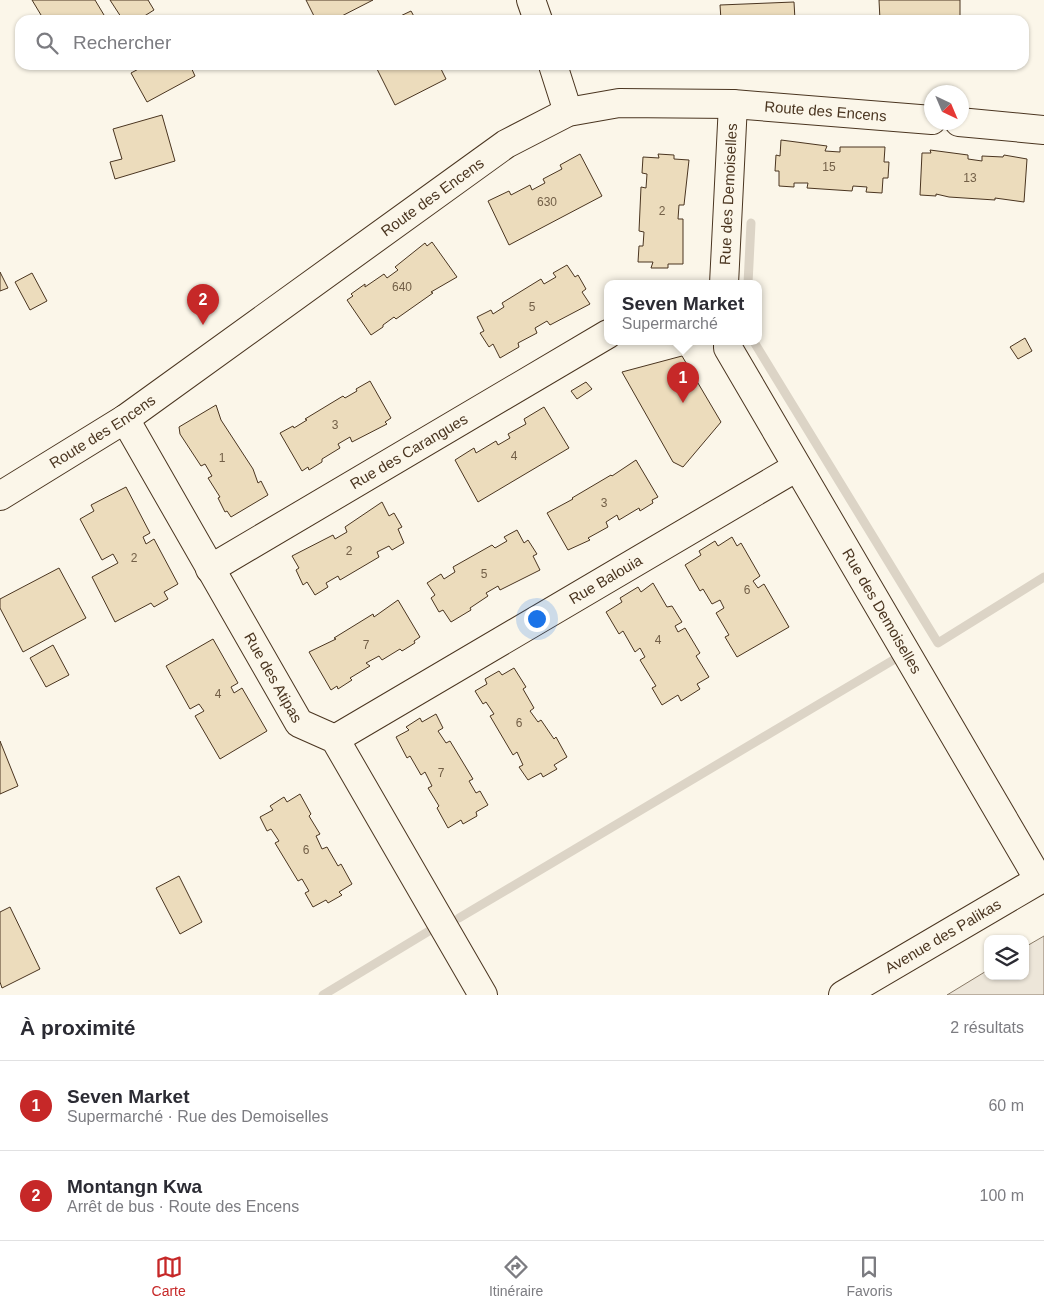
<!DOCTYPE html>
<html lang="fr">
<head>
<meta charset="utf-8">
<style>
  body { margin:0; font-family:Arial,sans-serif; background:#f7f7f7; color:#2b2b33 }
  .controls { position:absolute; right:15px; bottom:15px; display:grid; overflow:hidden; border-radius:10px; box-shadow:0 1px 4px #0004 }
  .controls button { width:45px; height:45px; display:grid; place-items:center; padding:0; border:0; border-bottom:1px solid #e1e1e2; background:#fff; color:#2b2b33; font:25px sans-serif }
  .compass { position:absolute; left:924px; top:85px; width:45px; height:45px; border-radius:50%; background:#fff; box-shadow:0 1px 4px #0004; rotate:136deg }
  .you { position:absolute; left:536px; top:618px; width:18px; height:18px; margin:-12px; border:4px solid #fff; border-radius:50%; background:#1a73e8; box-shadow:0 0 0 8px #1a73e833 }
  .badge { display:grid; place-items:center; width:32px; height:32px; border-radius:50%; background:#c62828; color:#fff; font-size:16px; font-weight:700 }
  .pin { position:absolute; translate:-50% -41px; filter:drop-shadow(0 1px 2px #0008) }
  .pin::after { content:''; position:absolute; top:26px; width:18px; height:15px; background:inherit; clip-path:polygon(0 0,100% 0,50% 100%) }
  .popup { position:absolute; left:604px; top:280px; width:158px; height:65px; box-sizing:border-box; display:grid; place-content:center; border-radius:10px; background:#fff; filter:drop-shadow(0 1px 4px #0005); font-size:16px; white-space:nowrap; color:#7c7c81 }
  .popup b { font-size:19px; color:#2b2b33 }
  .popup::after { content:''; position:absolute; left:50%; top:100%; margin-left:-10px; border:10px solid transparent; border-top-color:#fff }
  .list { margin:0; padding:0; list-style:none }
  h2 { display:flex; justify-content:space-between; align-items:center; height:65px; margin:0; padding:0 20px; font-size:21px }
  h2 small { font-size:16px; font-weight:400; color:#7c7c81 }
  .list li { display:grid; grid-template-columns:32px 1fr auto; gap:15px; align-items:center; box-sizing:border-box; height:90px; padding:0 20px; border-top:1px solid #e1e1e2 }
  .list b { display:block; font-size:19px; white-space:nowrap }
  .list p { margin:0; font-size:16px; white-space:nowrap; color:#7c7c81 }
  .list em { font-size:16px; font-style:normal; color:#7c7c81 }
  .icon { flex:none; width:28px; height:28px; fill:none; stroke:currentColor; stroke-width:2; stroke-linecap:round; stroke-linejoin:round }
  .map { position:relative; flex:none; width:1044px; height:995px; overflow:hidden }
  .search { position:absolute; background:#fff; box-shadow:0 1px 4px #0004; left:15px; right:15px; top:15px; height:55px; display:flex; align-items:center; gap:12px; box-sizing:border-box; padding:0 18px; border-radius:15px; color:#7c7c81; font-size:19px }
  .sheet { height:245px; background:#fff }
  nav { display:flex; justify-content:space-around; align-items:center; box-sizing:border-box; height:70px; border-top:1px solid #e1e1e2; background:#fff; font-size:14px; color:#7c7c81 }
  nav a { display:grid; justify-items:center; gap:2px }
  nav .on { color:#c62828 }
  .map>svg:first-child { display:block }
  .green { fill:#ede6d9; stroke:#887966 }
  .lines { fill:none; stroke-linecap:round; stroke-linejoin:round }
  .stream { stroke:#dcd4c6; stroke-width:9 }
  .building { fill:#ecdcbc; stroke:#4a3520 }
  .minor-casing { stroke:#4a3520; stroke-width:30 }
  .tertiary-casing { stroke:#4a3520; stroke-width:30 }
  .minor { stroke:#fbf6e9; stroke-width:28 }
  .tertiary { stroke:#fbf6e9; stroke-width:28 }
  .labels { text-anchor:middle; stroke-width:4; stroke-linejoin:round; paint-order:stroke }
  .number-label { font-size:12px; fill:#725f47 }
  .street-label { font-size:15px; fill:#4a3520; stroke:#fbf6e9 }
</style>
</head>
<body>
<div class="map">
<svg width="1044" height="995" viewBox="0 0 1044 995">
  <rect width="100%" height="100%" fill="#fbf6e9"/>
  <polygon class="green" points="1044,936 1044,995 947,995 988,970 988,976 1025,976 1025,947"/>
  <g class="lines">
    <g class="stream">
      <polyline points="748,284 751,223"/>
      <polyline points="754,342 938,643 1044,577"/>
      <polyline points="459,918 895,659"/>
      <polyline points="323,995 434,928"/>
    </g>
  </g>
  <g class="building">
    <polygon points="32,0 95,0 107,20 44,20"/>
    <polygon points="110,0 148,0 154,10 138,20 123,20"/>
    <polygon points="306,0 373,0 334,20 316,20"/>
    <polygon points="879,0 960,0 960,20 880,20"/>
    <polygon points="794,2 795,20 721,20 720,5"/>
    <polygon points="411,11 416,20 392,20"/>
    <polygon points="146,65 190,65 195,76 147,102 131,73"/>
    <polygon points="375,65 439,65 446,79 395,105"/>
    <polygon points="162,115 175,161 115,179 110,162 122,159 113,129"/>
    <polygon points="781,140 827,146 825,151 840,152 840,147 885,147 884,162 889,162 888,178 883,178 882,193 866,192 867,187 853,186 852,191 807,188 808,183 794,183 794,187 779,186 779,171 775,171 776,155 780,156"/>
    <polygon points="930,150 968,155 968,159 982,161 982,156 1003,157 1004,155 1027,159 1024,202 995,198 995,200 949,197 936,194 936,196 920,195 922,153 931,153"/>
    <polygon points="580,154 602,196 509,245 488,201 509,191 511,195 530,185 532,190 545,183 543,179 562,169 560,165"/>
    <polygon points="658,154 674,155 674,159 689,160 684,205 679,205 678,219 683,219 683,264 668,264 668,268 651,268 653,262 638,262 639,246 643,246 644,232 639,231 641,187 646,188 647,174 642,173 643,157 659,158"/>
    <polygon points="432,242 457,277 431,292 433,293 396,319 394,317 383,325 383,327 371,335 347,300 353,296 351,294 365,284 365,287 384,274 387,278 398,270 395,267 425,243 427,246"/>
    <polygon points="567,265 575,277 578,275 586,289 582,292 590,304 550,325 547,321 535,328 537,333 518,343 519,347 500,358 493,344 489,347 480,333 484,331 477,317 491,310 493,314 504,307 502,303 541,279 544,284 556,277 553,273"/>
    <polygon points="0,272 8,288 0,291"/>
    <polygon points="32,273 47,301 30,310 15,282"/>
    <polygon points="1025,338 1032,351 1018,359 1010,347"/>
    <polygon points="682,356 721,422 683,467 673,462 622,372"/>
    <polygon points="370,381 391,418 385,422 387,424 352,442 350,437 338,444 340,448 322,459 322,462 309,470 308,467 302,471 280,433 293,426 294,428 307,420 305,419 343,396 345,398 357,391 356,389"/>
    <polygon points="586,382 592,389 577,399 571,391"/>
    <polygon points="216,405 221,420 253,469 258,483 261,481 268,495 231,517 227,511 225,512 218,498 220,497 208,478 212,476 205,464 201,466 180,434 179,427"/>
    <polygon points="544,407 569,448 478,502 455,460 474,448 476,453 496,441 498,445 510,438 508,434 526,424 524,419"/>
    <polygon points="636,460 658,497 652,500 653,503 640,511 639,508 619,520 617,515 606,522 608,527 588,538 590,540 568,550 547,513 573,499 572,498 611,475 612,476"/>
    <polygon points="126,487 150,533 143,537 146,544 154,539 178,584 164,592 168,599 154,607 151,603 115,622 92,577 118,563 113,554 102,560 80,519 94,511 91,505"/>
    <polygon points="382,502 389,516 394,513 402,527 398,529 404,543 392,550 389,546 377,552 379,557 340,580 338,576 326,583 328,587 315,595 307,582 303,585 296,570 299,568 292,556 333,535 335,539 347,532 345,527"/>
    <polygon points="517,530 524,543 528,540 537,554 533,556 540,570 500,590 498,586 486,593 488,596 470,608 471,610 451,622 443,610 439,612 431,598 435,595 427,583 441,574 444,579 455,572 453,567 492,545 495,548 507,541 504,537"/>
    <polygon points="732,537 737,546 741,543 760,576 753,581 758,588 764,584 789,627 737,657 725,637 729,635 716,613 724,608 720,600 712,604 703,589 700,591 685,565 701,555 699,551 715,541 718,546"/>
    <polygon points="59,568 86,618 23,652 0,608 0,599"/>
    <polygon points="653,583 667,607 672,606 682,622 675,626 678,632 685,628 700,653 696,656 709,677 697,684 700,689 681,701 678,695 662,705 652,688 656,686 640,660 645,657 640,648 635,652 623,631 619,634 606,612 622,602 620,598 638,587 641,592"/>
    <polygon points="398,600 420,637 414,641 415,643 402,651 400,649 382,660 379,656 366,663 370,666 350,678 352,680 338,689 337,686 331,690 309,652 336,639 334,638 373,614 374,617"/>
    <polygon points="213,639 238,683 231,687 234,693 242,688 267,731 220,759 195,716 204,711 199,704 190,709 166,666"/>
    <polygon points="53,645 69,675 46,687 30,658"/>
    <polygon points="514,668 526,687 523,689 534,708 530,711 538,722 541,720 554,739 556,737 567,757 554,765 557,769 543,777 541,773 528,780 519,767 523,765 517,752 513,755 490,716 494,714 486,702 483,704 475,691 487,684 485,679 499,671 502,675"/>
    <polygon points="436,714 443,728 438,731 446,743 450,741 473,779 469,781 476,793 480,791 488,805 476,812 477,816 463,824 461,820 448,828 437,808 439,806 428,788 432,786 425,772 421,775 410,756 407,758 396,737 409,730 406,727 420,718 422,722"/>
    <polygon points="0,741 18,786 0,794"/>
    <polygon points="300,794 311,814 309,816 320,834 316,836 322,849 327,847 338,866 341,864 352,884 339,892 342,895 328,903 326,900 313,907 305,893 309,891 302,879 298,881 275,843 279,841 271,829 267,831 260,817 273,810 270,806 284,797 287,802"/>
    <polygon points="179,876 202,922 180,934 156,888"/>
    <polygon points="10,907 40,969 2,988 0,982 0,912"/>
  </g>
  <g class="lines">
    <g class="minor-casing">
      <g id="minor">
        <polyline points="531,0 538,20"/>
        <polyline points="553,65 568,112"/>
        <path id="s1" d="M724,284l9,-180"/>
        <path id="s2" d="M728,342v6l311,532"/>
        <path id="s3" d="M125,419l174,304 36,16 148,256"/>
        <path id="s4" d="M210,569l398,-235"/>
        <path id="s5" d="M335,739l462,-272"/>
        <path id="s6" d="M843,995l201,-118"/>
      </g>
    </g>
    <g class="tertiary-casing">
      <g id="tertiary">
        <polyline points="959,122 1044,130"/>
        <path id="s7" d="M0,496l125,-77 381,-275 62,-32 51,-9 114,1 199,16"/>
      </g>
    </g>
    <use href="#minor" class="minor"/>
    <use href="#tertiary" class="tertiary"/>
  </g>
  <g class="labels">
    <g class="number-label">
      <text x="829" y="171">15</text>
      <text x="970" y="182">13</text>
      <text x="547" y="206">630</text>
      <text x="662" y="215">2</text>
      <text x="402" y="291">640</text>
      <text x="532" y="311">5</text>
      <text x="335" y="429">3</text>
      <text x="514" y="460">4</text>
      <text x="222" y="462">1</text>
      <text x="604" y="507">3</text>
      <text x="349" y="555">2</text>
      <text x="134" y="562">2</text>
      <text x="484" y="578">5</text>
      <text x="747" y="594">6</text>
      <text x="658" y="644">4</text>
      <text x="366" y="649">7</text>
      <text x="218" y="698">4</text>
      <text x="519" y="727">6</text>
      <text x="441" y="777">7</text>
      <text x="306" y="854">6</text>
    </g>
    <g class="street-label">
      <text dy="5" stroke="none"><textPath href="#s7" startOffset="945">Route des Encens</textPath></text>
      <text dy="5" stroke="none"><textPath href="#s1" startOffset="90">Rue des Demoiselles</textPath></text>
      <text dy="5" stroke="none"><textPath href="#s7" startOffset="526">Route des Encens</textPath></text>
      <text dy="5" stroke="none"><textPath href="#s7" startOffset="121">Route des Encens</textPath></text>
      <text dy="5" stroke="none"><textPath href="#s4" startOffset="231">Rue des Carangues</textPath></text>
      <text dy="5" stroke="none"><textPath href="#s5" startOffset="314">Rue Balouia</textPath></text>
      <text dy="5" stroke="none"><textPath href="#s2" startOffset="311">Rue des Demoiselles</textPath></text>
      <text dy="5" stroke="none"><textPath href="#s3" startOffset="298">Rue des Atipas</textPath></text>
      <text dy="5" stroke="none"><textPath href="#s6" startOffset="116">Avenue des Palikas</textPath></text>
    </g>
  </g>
</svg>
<div class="controls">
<button><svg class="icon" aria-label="layers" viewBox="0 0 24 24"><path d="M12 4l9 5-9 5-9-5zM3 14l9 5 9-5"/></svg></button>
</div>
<svg class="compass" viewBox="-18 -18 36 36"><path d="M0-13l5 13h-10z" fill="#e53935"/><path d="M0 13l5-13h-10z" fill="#7c7c81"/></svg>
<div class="you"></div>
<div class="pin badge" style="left:683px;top:403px">1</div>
<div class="popup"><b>Seven Market</b>Supermarché</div>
<div class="pin badge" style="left:203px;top:325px">2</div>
<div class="search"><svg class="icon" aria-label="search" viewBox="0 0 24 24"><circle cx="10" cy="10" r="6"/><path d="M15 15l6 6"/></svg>Rechercher</div>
</div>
<section class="sheet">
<h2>À proximité<small>2 résultats</small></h2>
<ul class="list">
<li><span class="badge">1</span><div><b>Seven Market</b><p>Supermarché · Rue des Demoiselles</p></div><em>60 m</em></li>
<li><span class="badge">2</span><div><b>Montangn Kwa</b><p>Arrêt de bus · Route des Encens</p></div><em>100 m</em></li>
</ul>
</section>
<nav>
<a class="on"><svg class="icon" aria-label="map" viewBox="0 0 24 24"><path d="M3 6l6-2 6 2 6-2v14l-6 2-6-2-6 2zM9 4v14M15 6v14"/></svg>Carte</a>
<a><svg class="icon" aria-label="directions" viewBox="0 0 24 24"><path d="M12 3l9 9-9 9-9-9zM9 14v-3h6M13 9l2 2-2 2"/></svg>Itinéraire</a>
<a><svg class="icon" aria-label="saved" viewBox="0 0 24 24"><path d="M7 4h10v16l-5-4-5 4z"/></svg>Favoris</a>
</nav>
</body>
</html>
